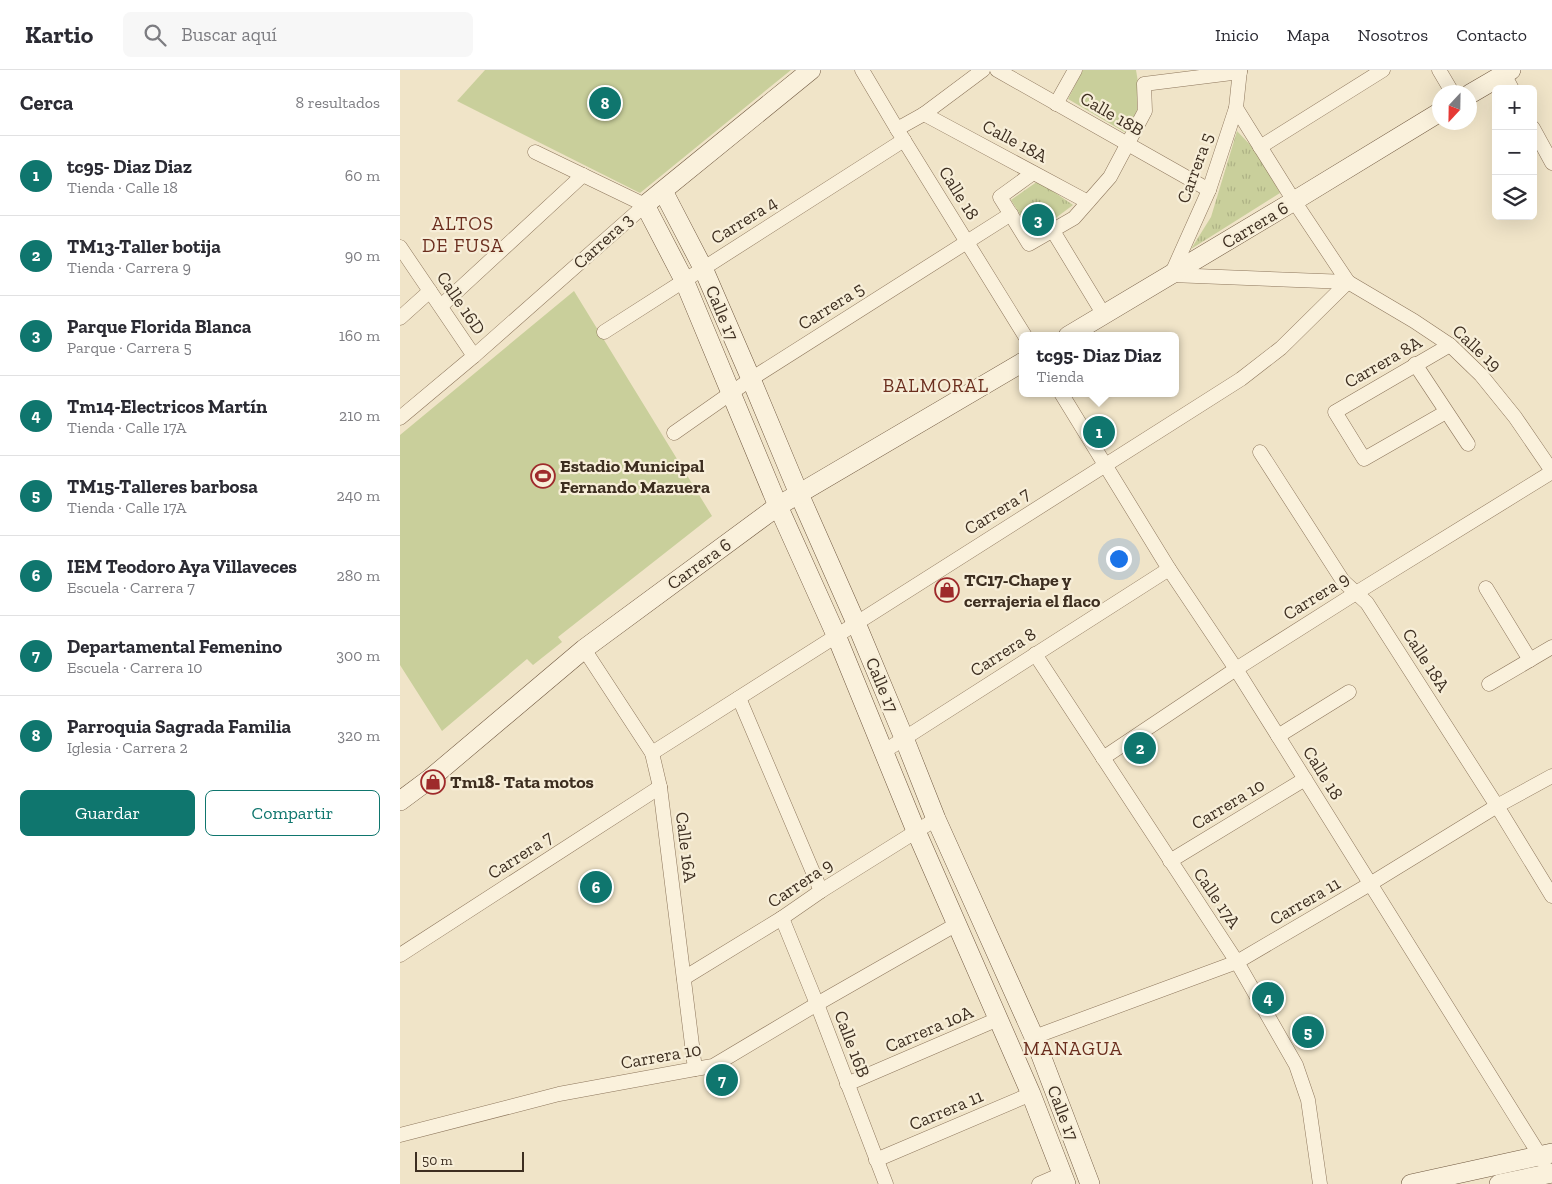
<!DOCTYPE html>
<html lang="es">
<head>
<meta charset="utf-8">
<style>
  body { margin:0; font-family:"Zilla Slab",serif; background:#f7f7f7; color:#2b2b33 }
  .controls { position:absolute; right:15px; top:15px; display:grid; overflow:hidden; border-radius:8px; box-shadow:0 5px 20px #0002 }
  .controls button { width:45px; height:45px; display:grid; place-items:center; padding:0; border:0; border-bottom:1px solid #e1e1e2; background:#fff; color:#2b2b33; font:25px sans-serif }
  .compass { position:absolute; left:1032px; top:15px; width:45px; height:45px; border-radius:50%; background:#fff; box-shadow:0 5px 20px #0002; rotate:202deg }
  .scale { position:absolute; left:15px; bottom:12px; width:109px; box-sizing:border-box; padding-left:5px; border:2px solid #3d2e20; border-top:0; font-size:14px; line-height:18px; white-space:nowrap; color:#3d2e20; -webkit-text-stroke:4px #f7eed8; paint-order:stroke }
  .you { position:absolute; left:718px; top:488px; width:18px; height:18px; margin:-12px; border:4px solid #fff; border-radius:50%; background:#1a73e8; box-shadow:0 0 0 8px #1a73e833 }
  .badge { display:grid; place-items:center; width:32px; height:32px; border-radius:50%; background:#0f766e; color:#fff; font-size:16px; font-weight:700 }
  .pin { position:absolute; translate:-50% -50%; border:2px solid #fff; box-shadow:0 1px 5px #0006 }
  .popup { position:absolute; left:619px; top:262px; width:160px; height:65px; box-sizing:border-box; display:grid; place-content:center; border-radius:8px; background:#fff; filter:drop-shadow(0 1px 4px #0005); font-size:16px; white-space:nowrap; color:#7c7c81 }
  .popup b { font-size:19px; color:#2b2b33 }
  .popup::after { content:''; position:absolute; left:50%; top:100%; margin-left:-10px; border:10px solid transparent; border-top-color:#fff }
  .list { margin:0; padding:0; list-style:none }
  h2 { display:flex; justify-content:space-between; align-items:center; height:65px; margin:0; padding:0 20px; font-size:21px }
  h2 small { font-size:16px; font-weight:400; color:#7c7c81 }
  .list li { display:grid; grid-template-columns:32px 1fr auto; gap:15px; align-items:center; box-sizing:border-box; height:80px; padding:0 20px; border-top:1px solid #e1e1e2 }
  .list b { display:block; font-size:19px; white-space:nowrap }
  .list p { margin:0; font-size:16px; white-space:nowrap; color:#7c7c81 }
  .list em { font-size:16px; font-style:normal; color:#7c7c81 }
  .actions { display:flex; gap:10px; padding:15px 20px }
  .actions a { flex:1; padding:11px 0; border:1px solid #0f766e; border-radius:8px; text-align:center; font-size:18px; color:#0f766e }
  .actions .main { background:#0f766e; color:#fff }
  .icon { flex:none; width:28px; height:28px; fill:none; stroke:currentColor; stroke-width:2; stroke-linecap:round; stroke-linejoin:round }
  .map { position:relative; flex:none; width:1152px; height:1114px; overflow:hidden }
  header { display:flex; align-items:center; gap:30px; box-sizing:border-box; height:70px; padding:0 25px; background:#fff; border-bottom:1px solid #e1e1e2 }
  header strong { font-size:24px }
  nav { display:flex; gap:28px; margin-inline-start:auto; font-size:18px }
  .search { width:350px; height:45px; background:#f7f7f7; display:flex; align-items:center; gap:12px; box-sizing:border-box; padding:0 18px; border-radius:8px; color:#7c7c81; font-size:19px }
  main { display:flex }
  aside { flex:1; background:#fff }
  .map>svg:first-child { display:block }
  .green { fill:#c9cf9b }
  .park { fill:url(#park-tufts) }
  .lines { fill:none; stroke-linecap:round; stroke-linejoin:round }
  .street-casing { stroke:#8d765c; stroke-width:15 }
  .secondary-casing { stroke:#6f573f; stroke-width:20 }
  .street { stroke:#faf1dc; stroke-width:14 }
  .secondary { stroke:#faf1dc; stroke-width:19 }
  .labels { text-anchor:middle; stroke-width:4.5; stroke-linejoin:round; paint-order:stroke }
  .street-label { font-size:18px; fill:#3d2e20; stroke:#f7eed8 }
  .poi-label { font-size:18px; font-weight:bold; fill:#3d2e20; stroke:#f7eed8; text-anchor:start }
  .neighbourhood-label { font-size:19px; letter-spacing:1px; fill:#6b2e1e; stroke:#f7eed8 }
</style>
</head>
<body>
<header>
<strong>Kartio</strong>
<div class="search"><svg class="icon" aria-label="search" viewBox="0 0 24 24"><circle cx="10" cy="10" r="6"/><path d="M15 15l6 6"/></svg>Buscar aquí</div>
<nav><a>Inicio</a><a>Mapa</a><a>Nosotros</a><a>Contacto</a></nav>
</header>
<main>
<aside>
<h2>Cerca<small>8 resultados</small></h2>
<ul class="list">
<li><span class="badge">1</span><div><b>tc95- Diaz Diaz</b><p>Tienda · Calle 18</p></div><em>60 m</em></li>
<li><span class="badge">2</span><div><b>TM13-Taller botija</b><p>Tienda · Carrera 9</p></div><em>90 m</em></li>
<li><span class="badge">3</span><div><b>Parque Florida Blanca</b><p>Parque · Carrera 5</p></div><em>160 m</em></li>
<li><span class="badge">4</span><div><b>Tm14-Electricos Martín</b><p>Tienda · Calle 17A</p></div><em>210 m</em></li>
<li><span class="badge">5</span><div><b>TM15-Talleres barbosa</b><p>Tienda · Calle 17A</p></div><em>240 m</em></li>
<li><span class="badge">6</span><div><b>IEM Teodoro Aya Villaveces</b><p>Escuela · Carrera 7</p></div><em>280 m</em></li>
<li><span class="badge">7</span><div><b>Departamental Femenino</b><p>Escuela · Carrera 10</p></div><em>300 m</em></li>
<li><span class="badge">8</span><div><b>Parroquia Sagrada Familia</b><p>Iglesia · Carrera 2</p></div><em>320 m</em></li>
</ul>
<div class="actions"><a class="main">Guardar</a><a>Compartir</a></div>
</aside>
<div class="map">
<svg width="1152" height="1114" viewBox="0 0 1152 1114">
  <defs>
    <pattern id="park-tufts" width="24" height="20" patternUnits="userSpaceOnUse" patternTransform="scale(1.25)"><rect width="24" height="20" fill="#c9cf9b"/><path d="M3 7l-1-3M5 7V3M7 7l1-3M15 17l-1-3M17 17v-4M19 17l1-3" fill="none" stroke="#aeb285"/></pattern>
  </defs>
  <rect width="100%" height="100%" fill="#f0e4c8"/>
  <g class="green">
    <polygon points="85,0 391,0 240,123 57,31"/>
    <polygon points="683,0 736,0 738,12 737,40 726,63 668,29"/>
    <polygon points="174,221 312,446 158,567 162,572 133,595 127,589 42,661 0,595 0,365"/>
  </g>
  <g class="park">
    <polygon points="837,61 856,81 880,123 791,179 811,147"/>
    <polygon points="638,111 673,135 633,165 611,130"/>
  </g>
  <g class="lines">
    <g class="street-casing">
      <g id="street">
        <polyline points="462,0 497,59 625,266"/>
        <polyline points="597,0 809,120"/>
        <polyline points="840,0 836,38 809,120 771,205 948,212"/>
        <polyline points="1039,0 1052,22"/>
        <polyline points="1104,4 1112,19"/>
        <polyline points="656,34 675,0"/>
        <polyline points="836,38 894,131 948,212 1014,251 1050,275 1081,305 1115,347 1152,401"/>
        <polyline points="524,44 688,132"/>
        <polyline points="1133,58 1152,93"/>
        <polyline points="497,59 524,44 583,0"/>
        <polyline points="860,77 983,0"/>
        <polyline points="633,103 600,127 629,174 674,148 710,107 745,41 744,14 840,2"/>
        <polyline points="653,161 704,245"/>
        <polyline points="0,177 74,286"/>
        <polyline points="41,236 183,105"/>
        <polyline points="0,248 30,221"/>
        <polyline points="204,262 504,70"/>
        <polyline points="1015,294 1068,374"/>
        <polyline points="661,323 769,499 836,599 878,666 1144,1092"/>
        <polyline points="1046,342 964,389 935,342 1050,275"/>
        <polyline points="0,348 74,286 245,135 135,82"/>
        <polyline points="274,363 351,309 611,144"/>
        <polyline points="860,382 943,511 967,533 1097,736 1152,826"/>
        <polyline points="1086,518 1130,590"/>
        <polyline points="184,579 252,683 260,717 295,999"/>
        <polyline points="635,584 837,892 896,995 908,1030 920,1114"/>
        <polyline points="1089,614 1152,577"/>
        <polyline points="339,628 421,821"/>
        <polyline points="878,666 949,622"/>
        <polyline points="483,682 769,499"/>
        <polyline points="252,683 841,309 881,278 948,212"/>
        <polyline points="703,688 836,599 956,523 1152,402"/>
        <polyline points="770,791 905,709"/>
        <polyline points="382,848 417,934 486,1114"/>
        <polyline points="0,885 260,717"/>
        <polyline points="284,908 382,848 421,821 536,749"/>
        <polyline points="634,967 837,892 970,814 1097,736 1152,706"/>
        <polyline points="447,1014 598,949"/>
        <polyline points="0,1065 159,1024 295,999 313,996 417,934 557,854"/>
        <polyline points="476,1090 631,1024"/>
        <polyline points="639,1114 662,1104"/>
      </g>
    </g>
    <g class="secondary-casing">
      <g id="secondary">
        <polyline points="411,0 245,135 284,210 378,436 436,565 516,761 631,1024 666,1114"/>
        <polyline points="1070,24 1111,0"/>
        <polyline points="263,121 303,198 351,309 399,424 456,553 504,668 536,749 634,967 690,1114"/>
        <polyline points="668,266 894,131 1040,42"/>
        <polyline points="0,731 31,708 184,579 378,436 623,292"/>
        <polyline points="1011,1114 1152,1083"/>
        <polyline points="1099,1114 1152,1103"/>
      </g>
    </g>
    <use href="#street" class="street"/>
    <use href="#secondary" class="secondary"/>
  </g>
  <defs>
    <g id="stadium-ring" transform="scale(1.25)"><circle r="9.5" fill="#f7eed8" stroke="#9e2a2b" stroke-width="1.5"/><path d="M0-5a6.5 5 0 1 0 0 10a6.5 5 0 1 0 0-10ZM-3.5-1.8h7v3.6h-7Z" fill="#9e2a2b"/></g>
    <g id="shop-ring" transform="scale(1.25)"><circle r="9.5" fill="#f7eed8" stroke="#9e2a2b" stroke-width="1.5"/><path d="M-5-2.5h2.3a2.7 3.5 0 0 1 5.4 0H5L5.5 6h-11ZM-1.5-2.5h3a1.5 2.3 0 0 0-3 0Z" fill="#9e2a2b"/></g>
  </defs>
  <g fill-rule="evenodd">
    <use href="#stadium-ring" x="143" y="406"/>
    <use href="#shop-ring" x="547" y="520"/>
    <use href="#shop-ring" x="33" y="712"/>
  </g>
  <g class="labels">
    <g class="street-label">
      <text transform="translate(712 44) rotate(30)" y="6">Calle 18B</text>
      <text transform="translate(615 71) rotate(28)" y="6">Calle 18A</text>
      <text transform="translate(795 98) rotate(-70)" y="6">Carrera 5</text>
      <text transform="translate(559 123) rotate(58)" y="6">Calle 18</text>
      <text transform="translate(344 150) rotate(-32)" y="6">Carrera 4</text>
      <text transform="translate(855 155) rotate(-31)" y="6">Carrera 6</text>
      <text transform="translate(203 171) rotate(-42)" y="6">Carrera 3</text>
      <text transform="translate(61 233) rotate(56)" y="6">Calle 16D</text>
      <text transform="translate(431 236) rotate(-32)" y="6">Carrera 5</text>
      <text transform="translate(322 243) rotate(67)" y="6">Calle 17</text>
      <text transform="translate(1077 278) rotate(43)" y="6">Calle 19</text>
      <text transform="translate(983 292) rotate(-30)" y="6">Carrera 8A</text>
      <text transform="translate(597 441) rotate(-32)" y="6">Carrera 7</text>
      <text transform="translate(299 494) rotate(-36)" y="6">Carrera 6</text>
      <text transform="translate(916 526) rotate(-32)" y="6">Carrera 9</text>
      <text transform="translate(603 582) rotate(-33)" y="6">Carrera 8</text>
      <text transform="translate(1026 590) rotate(57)" y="6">Calle 18A</text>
      <text transform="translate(482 615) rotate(67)" y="6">Calle 17</text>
      <text transform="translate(923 703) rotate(58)" y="6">Calle 18</text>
      <text transform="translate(828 734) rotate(-31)" y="6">Carrera 10</text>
      <text transform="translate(286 777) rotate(83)" y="6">Calle 16A</text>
      <text transform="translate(120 785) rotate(-33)" y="6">Carrera 7</text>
      <text transform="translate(400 813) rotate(-34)" y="6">Carrera 9</text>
      <text transform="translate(817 828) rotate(56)" y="6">Calle 17A</text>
      <text transform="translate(905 831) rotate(-30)" y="6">Carrera 11</text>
      <text transform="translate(529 959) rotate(-23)" y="6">Carrera 10A</text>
      <text transform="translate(452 974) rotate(69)" y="6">Calle 16B</text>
      <text transform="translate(261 986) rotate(-10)" y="6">Carrera 10</text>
      <text transform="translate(546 1040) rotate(-23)" y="6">Carrera 11</text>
      <text transform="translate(663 1043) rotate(69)" y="6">Calle 17</text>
    </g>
    <g class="poi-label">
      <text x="160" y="402">Estadio Municipal<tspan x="160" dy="21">Fernando Mazuera</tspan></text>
      <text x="564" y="516">TC17-Chape y<tspan x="564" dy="21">cerrajeria el flaco</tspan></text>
      <text x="50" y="718">Tm18- Tata motos</text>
    </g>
    <g class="neighbourhood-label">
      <text x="63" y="160">ALTOS<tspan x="63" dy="22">DE FUSA</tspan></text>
      <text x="536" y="322">BALMORAL</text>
      <text x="673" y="985">MANAGUA</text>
    </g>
  </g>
</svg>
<div class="controls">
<button>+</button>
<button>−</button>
<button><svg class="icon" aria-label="layers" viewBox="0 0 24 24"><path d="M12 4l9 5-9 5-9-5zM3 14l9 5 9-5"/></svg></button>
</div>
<svg class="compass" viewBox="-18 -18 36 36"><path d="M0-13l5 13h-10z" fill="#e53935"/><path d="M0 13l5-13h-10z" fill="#7c7c81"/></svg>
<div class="scale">50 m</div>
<div class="you"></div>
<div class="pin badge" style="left:699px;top:362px">1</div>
<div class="popup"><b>tc95- Diaz Diaz</b>Tienda</div>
<div class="pin badge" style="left:740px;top:678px">2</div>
<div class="pin badge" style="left:638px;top:150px">3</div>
<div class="pin badge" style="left:868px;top:928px">4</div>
<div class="pin badge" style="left:908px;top:962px">5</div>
<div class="pin badge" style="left:196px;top:817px">6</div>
<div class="pin badge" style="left:322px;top:1010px">7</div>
<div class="pin badge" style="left:205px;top:33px">8</div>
</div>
</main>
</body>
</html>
